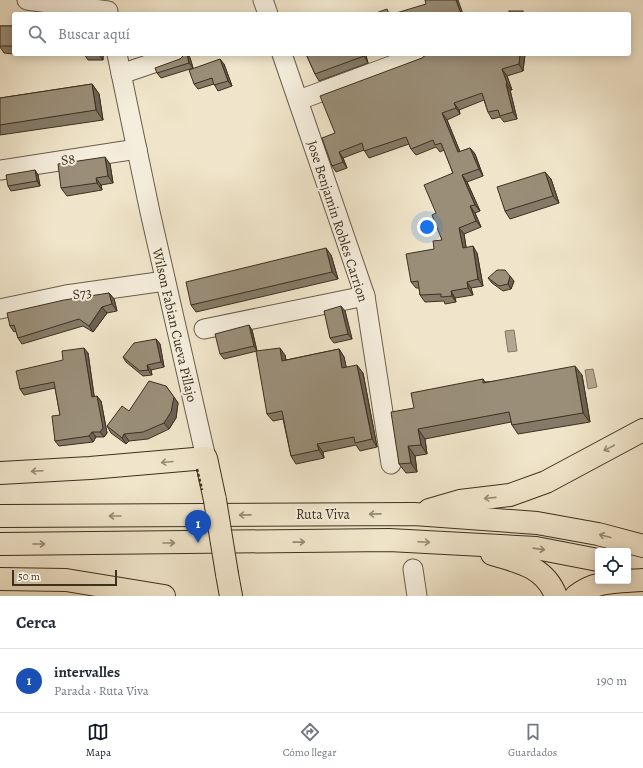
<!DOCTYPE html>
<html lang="es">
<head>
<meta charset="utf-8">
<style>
  body { margin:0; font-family:Alegreya,serif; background:#f6f6f7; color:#1f2937 }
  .controls { position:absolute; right:12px; bottom:12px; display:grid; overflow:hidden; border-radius:4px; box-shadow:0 2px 10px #0003 }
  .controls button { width:36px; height:36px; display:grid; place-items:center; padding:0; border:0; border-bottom:1px solid #e0e1e3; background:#fff; color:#1f2937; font:20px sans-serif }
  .scale { position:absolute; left:12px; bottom:10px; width:105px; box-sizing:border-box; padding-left:4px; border:2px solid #3d3020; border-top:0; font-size:11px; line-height:14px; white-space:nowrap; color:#3d3020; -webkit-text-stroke:3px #f5eedd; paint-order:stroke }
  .you { position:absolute; left:427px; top:227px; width:14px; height:14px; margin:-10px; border:3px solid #fff; border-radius:50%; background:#1a73e8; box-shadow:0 0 0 6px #1a73e833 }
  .badge { display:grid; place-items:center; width:26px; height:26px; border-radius:50%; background:#111827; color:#fff; font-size:13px; font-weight:700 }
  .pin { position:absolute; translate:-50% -33px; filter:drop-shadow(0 1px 2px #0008) }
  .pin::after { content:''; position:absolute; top:21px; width:14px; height:12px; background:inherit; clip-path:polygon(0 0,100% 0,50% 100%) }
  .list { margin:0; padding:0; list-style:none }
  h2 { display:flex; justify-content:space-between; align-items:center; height:52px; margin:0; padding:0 16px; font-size:17px }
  h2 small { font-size:13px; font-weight:400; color:#747a83 }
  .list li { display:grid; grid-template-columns:26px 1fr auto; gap:12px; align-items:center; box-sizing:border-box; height:64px; padding:0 16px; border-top:1px solid #e0e1e3 }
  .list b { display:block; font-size:15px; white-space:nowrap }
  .list p { margin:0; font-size:13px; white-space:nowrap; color:#747a83 }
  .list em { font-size:13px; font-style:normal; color:#747a83 }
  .icon { flex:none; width:22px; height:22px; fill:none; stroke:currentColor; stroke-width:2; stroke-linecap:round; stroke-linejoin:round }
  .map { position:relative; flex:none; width:643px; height:596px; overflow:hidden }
  .search { position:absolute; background:#fff; box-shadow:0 2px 10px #0003; left:12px; right:12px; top:12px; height:44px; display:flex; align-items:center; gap:10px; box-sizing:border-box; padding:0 14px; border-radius:4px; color:#747a83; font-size:15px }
  .sheet { height:116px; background:#fff }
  nav { display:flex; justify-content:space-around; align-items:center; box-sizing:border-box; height:56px; border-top:1px solid #e0e1e3; background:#fff; font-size:11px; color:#747a83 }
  nav a { display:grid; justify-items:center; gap:2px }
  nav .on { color:#111827 }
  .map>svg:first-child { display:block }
  .water { fill:#b3a790; stroke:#847763 }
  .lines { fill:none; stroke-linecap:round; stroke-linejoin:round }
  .minor-casing { stroke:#6a5d4a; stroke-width:21 }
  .major-casing { stroke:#3d3020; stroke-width:24 }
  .highway-casing { stroke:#3d3020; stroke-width:24 }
  .minor { stroke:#f5eedd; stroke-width:19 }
  .major { stroke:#f0e5ca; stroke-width:22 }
  .highway { stroke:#f0e5ca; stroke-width:22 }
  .major-bridge-casing { stroke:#3d3020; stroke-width:24; stroke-linecap:butt }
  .path-bridge { stroke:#3d3020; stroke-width:2.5; stroke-dasharray:3 2; stroke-linecap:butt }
  .major-bridge { stroke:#f0e5ca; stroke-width:22 }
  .wall { fill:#847a67; stroke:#3d3020 }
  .shaded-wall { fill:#6c6354; stroke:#3d3020 }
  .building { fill:#9a8e78; stroke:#3d3020 }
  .oneway { stroke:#968a75 }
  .labels { text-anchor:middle; stroke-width:4; stroke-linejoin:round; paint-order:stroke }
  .street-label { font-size:14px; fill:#3d3020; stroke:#f5eedd }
</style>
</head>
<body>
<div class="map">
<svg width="643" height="596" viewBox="0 0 643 596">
  <rect width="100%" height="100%" fill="#f0e5ca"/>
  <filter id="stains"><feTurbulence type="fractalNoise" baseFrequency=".005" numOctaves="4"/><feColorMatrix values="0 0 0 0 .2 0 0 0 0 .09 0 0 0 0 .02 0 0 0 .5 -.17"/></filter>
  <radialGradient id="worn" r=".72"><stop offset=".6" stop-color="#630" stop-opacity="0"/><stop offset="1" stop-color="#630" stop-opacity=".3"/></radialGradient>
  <g class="water">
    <polygon points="514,330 517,351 508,352 505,331"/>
    <polygon points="593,369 597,387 588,389 585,370"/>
  </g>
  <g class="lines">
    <g class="minor-casing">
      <g id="minor">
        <polyline points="27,0 108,11"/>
        <polyline points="263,0 268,14"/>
        <polyline points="117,54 150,212 206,458"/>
        <polyline points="282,54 365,296 391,464"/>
        <polyline points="121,74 180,54"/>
        <polyline points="299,100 423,54"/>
        <polyline points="0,170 137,149"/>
        <polyline points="0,309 66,295 165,281"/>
        <polyline points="204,329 365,296"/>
        <polyline points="413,569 417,596"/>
      </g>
    </g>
    <g class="major-casing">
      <g id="major">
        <polyline points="0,473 90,468 206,458 215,500"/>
        <polyline points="227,574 231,596"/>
        <polyline points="0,579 66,580 164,596"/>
      </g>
    </g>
    <g class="highway-casing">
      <g id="highway">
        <polyline points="429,510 460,501 510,495 546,482 643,430"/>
        <polyline points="0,516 414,514 537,523 598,534 643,546"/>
        <polyline points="0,544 389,540 536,548 598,560"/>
        <path d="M492,554c28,8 53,13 64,42"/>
        <path d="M576,596c19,-16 43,-14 67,-16"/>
      </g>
    </g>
    <use href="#minor" class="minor"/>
    <use href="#major" class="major"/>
    <use href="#highway" class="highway"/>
    <g class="major-bridge-casing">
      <polyline id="major-bridge" points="215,500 227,574"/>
    </g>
    <polyline class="path-bridge" points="197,469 202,490"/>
    <use href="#major-bridge" class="major-bridge"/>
  </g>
  <g class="wall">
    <polygon points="0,26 14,26 14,54 4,53 0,47"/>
    <polygon points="22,54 44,54 44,55"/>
    <polygon points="84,54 103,54 103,60 88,60"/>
    <polygon points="187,54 190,58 193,68 161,78 157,73 180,59"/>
    <polygon points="306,54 372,54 366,56 368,63 319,81 315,74"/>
    <polygon points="427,54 525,54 523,71 507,76 512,90 510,90 517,119 504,122 500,117 492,119 488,112 484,100 459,110 460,114 447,120 460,152 470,148 475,154 483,176 467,182 480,211 475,213 481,227 464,234 466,247 477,253 483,286 471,288 473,295 455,298 456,302 445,304 444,301 425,302 420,295 419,288 416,288 411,282 442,240 436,213 453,173 444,150 440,152 436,147 416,155 411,149 409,144 369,158 364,150 343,158 347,168 336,172 332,166 335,133"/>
    <polygon points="224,64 232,86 218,91 214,84 198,89 194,84"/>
    <polygon points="92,84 99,94 103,120 0,135 0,98"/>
    <polygon points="110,164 113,183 101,185 102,190 67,196 61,188"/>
    <polygon points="35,170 38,175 40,186 11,191 8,186"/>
    <polygon points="551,179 559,203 510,219 505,211"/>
    <polygon points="331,255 338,279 196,312 191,305"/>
    <polygon points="488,278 514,281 511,289 503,291 492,283"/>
    <polygon points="109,293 114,299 117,311 107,313 93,332 83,326 22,344 18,338 16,331 14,332 10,326"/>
    <polygon points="345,311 352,339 334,343 330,338"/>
    <polygon points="252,330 257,351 224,359 220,354"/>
    <polygon points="156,339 160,344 164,367 151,370 152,375 143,376 126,362 123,357"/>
    <polygon points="339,349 344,357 346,367 363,373 377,447 360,451 356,445 323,452 324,458 296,464 291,456 283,419 273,421 267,414 285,355 286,360"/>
    <polygon points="88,353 94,396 101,401 107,433 104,437 96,437 93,442 59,446 55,441 60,415 55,388 24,395 20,389"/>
    <polygon points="582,375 590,422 518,434 512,425 511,422 425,439 427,454 415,456 417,472 406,473 399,464 414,408 483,379 485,382"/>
    <polygon points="166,386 178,403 176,418 169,429 148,439 129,441 126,444 111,433 107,426"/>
  </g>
  <g class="shaded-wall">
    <polygon points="456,0 458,0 463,14 461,14"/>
    <polygon points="99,54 103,54 103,60 99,55"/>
    <polygon points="187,54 190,58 193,68 189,63"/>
    <polygon points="363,54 364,54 366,56 368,63 364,56"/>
    <polygon points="520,54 525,54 523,71 519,64"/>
    <polygon points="220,59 224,64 232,86 228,81"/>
    <polygon points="502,69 507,76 512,90 507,83"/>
    <polygon points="92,84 99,94 103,120 96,110"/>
    <polygon points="506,84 510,90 517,119 513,112"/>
    <polygon points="454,103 459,110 460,114 456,108"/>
    <polygon points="442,113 447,120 463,159 458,152"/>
    <polygon points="470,148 475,154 483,176 479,169"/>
    <polygon points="339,152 343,158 347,168 343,162"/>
    <polygon points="105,157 110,164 113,183 108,176"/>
    <polygon points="35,170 38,175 40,186 37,181"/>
    <polygon points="545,172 551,179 559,203 553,196"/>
    <polygon points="462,175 467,182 480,211 475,205"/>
    <polygon points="96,178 101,185 102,190 97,183"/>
    <polygon points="470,206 475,213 481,227 476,221"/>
    <polygon points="459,228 464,234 467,254 463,248"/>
    <polygon points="473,246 477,253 483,286 478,279"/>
    <polygon points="326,248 331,255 338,279 332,272"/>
    <polygon points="510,276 514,281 511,289 508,284"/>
    <polygon points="467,282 471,288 473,295 468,288"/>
    <polygon points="451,291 455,298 456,302 452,296"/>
    <polygon points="109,293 114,299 117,311 112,304"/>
    <polygon points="341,306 345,311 352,339 348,334"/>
    <polygon points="102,307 107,313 93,332 89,326"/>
    <polygon points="249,325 252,330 257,351 254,346"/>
    <polygon points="156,339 160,344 164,367 161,362"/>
    <polygon points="84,348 88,353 95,402 92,397"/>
    <polygon points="280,348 285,355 287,368 282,361"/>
    <polygon points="339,349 344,357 348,375 342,368"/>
    <polygon points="147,365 151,370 152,375 148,370"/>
    <polygon points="357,365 363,373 377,447 372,439"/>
    <polygon points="575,366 582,375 590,422 583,413"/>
    <polygon points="97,396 101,401 107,433 104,437 100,432"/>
    <polygon points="174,397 178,403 176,418 169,429 164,423"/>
    <polygon points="418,429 425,439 427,454 421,445"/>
    <polygon points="92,432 96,437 93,442 89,436"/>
    <polygon points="124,434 129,441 126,444 122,438"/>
    <polygon points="317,444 323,452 324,458 319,450"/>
    <polygon points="408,446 415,456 417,472 411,463"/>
  </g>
  <g class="building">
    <polygon points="425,0 456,0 461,14 393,14 426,4"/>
    <polygon points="387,9 389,14 376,14 376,13"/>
    <rect x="509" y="11" width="14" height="3"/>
    <rect x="0" y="26" width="14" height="20"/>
    <polygon points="84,54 99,54 99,55"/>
    <polygon points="185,54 187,54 189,63 157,73 155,68 180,59"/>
    <polygon points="306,54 363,54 364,56 315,74"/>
    <polygon points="427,54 520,54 519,64 502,69 507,83 506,84 513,112 500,116 498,110 488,112 482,93 454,103 456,108 442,113 458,152 470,148 479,169 462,175 475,205 470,206 476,221 459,228 463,248 473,246 478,279 467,282 468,288 451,291 452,296 441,297 441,294 420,295 418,281 411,282 406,254 434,249 433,241 442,240 432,215 436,213 424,185 453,173 441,143 435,145 433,140 411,149 406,137 364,151 362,143 339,152 343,162 332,166 322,138 335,133 320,96 422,58"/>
    <polygon points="220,59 228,81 214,85 212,78 194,84 189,70"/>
    <polygon points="92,84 96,110 0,125 0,98"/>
    <polygon points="105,157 108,176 96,178 97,183 61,188 58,164"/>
    <polygon points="35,170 37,181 8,186 6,175"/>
    <polygon points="545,172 553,196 505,211 497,187"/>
    <polygon points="326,248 332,272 191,305 186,282"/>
    <polygon points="497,270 505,270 510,276 508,284 499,286 488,278"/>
    <polygon points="109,293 112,304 102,307 89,326 79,319 18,338 14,325 10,326 7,313 64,300"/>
    <polygon points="341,306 348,334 330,338 324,311"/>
    <polygon points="249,325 254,346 220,354 215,334"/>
    <polygon points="156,339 161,362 147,365 148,370 140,371 123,357 134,343"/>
    <polygon points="84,348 92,397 97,396 103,428 100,432 92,432 89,436 55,441 52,416 60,415 54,382 20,389 16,371 63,360 62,351"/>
    <polygon points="280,348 282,361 339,349 342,368 357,365 372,439 355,443 354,437 317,444 319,450 291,456 282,411 267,414 256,351"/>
    <polygon points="575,366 583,413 512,425 509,412 418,429 421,445 408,446 411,463 399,464 391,412 414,408 411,393 483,379 483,383"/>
    <polygon points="149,381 166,386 174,397 171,412 164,423 143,432 124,434 122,438 107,426 122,406 129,411"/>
  </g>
  <defs><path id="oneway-shaft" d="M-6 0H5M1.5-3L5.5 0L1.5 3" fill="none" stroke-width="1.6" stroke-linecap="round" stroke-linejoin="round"/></defs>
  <g class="oneway">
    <use href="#oneway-shaft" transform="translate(609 448) rotate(152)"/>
    <use href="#oneway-shaft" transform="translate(167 462) rotate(175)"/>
    <use href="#oneway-shaft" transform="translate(37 471) rotate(177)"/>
    <use href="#oneway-shaft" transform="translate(490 498) rotate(174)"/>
    <use href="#oneway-shaft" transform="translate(375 514) rotate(179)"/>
    <use href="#oneway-shaft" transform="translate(245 515) rotate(179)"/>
    <use href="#oneway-shaft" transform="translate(115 516) rotate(180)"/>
    <use href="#oneway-shaft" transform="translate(605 536) rotate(-165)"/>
    <use href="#oneway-shaft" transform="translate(299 542) rotate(-1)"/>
    <use href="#oneway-shaft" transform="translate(424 542) rotate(3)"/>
    <use href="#oneway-shaft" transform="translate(169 543)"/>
    <use href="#oneway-shaft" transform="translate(39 544)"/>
    <use href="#oneway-shaft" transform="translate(539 549) rotate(8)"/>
  </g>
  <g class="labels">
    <g class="street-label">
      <text transform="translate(68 159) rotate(-9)" y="5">S8</text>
      <text transform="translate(338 221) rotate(72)" y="5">Jose Benjamin Robles Carrion</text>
      <text transform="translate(82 293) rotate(-8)" y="5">S73</text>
      <text transform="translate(175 325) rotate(77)" y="5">Wilson Fabian Cueva Pillajo</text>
      <text x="323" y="519">Ruta Viva</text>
    </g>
  </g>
  <rect width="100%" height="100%" filter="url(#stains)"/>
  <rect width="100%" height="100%" fill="url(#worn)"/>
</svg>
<div class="controls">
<button><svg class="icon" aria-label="locate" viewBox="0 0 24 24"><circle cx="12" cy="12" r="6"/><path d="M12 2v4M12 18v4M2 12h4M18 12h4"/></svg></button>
</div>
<div class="scale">50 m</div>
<div class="you"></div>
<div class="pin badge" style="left:198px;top:543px;background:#1a4fb4">1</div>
<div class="search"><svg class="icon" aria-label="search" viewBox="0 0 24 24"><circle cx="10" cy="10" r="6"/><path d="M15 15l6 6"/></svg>Buscar aquí</div>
</div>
<section class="sheet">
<h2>Cerca<small></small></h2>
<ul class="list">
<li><span class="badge" style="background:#1a4fb4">1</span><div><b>intervalles</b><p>Parada · Ruta Viva</p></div><em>190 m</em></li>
</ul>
</section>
<nav>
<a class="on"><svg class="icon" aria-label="map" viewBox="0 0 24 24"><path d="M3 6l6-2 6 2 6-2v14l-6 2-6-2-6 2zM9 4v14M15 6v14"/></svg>Mapa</a>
<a><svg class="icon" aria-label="directions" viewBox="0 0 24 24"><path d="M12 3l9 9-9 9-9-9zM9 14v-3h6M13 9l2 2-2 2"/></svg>Cómo llegar</a>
<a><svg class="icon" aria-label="saved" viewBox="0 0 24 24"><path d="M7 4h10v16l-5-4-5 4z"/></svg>Guardados</a>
</nav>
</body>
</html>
